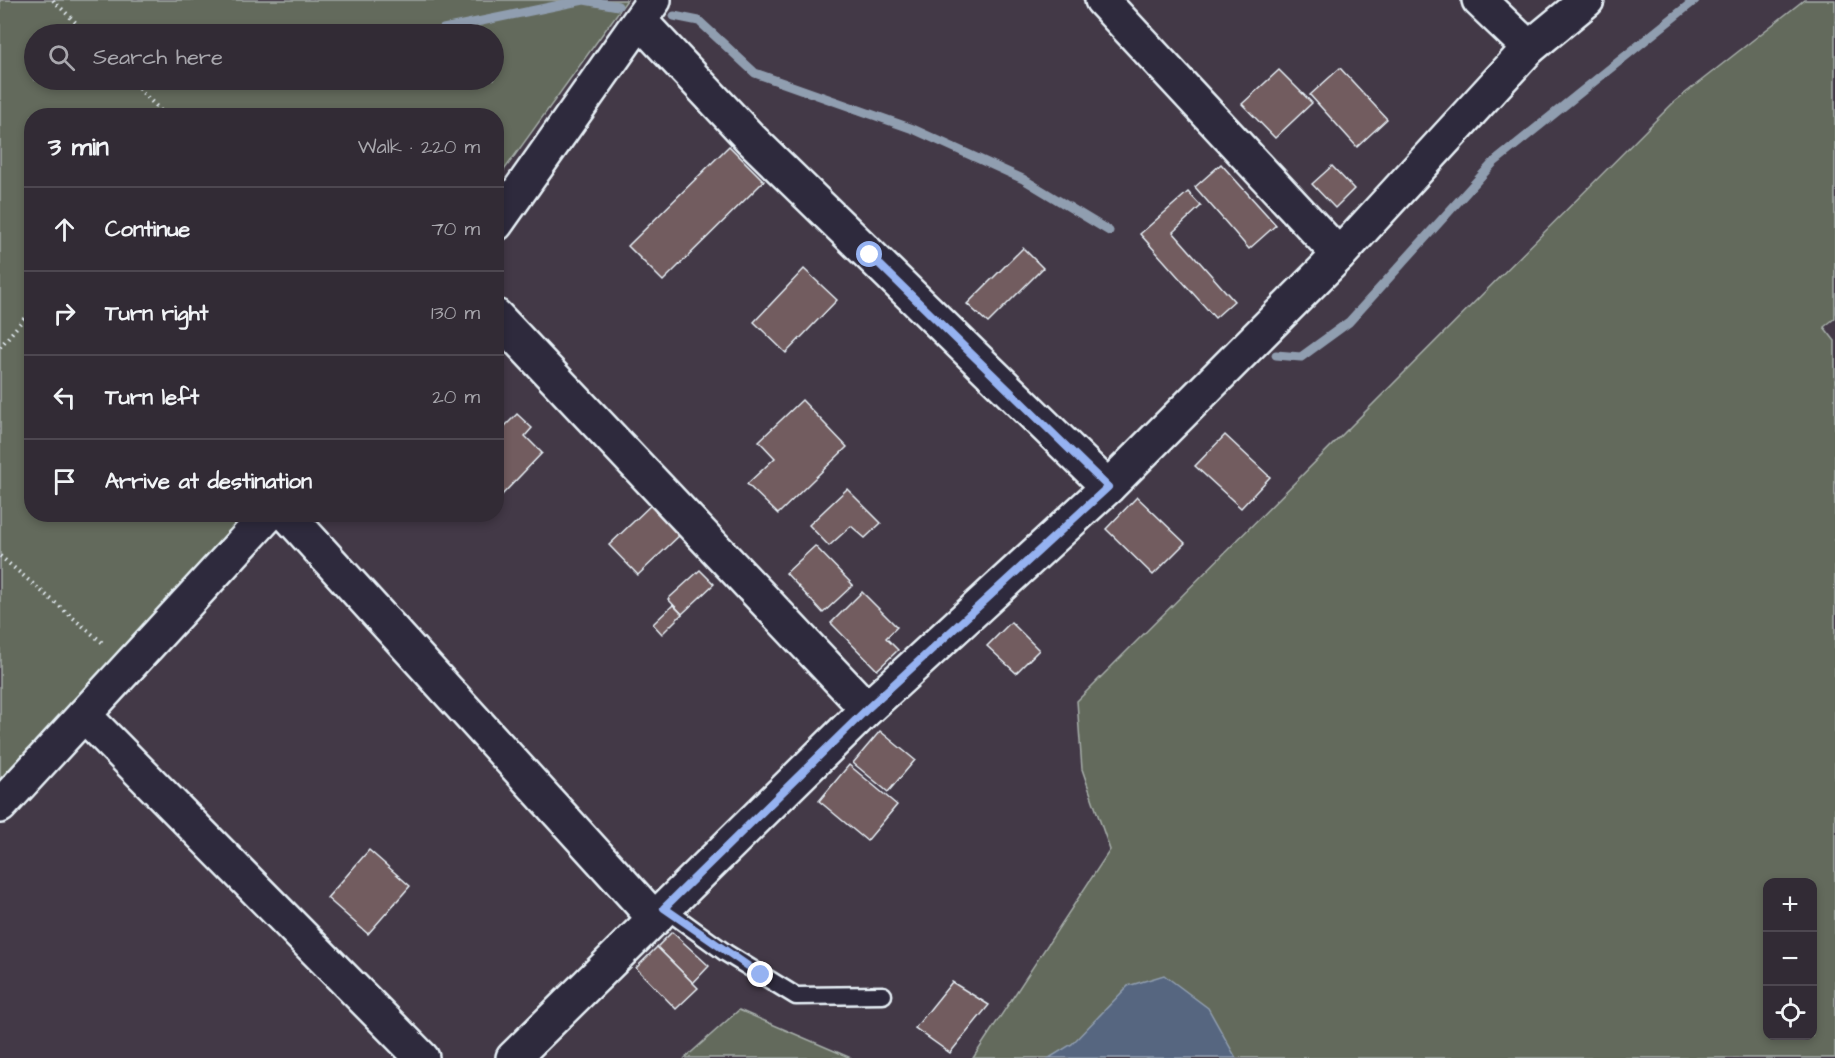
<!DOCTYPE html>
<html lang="en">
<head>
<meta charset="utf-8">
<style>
  body { margin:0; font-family:"Architects Daughter",sans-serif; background:#3a333d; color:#f1f3f6 }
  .controls { position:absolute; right:18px; bottom:18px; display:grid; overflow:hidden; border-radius:12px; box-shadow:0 3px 9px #0003 }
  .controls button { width:54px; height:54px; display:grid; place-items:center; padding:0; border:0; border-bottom:2px solid #4d4750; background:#322b35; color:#f1f3f6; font:30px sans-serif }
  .stop { position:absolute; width:18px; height:18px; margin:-14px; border:4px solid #95b2f1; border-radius:50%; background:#fff }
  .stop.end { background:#95b2f1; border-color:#fff; box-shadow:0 2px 6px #0008 }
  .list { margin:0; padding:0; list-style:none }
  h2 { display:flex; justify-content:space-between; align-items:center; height:78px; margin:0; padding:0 24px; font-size:26px }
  h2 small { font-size:20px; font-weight:400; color:#a8a7ad }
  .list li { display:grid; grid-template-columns:39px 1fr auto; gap:18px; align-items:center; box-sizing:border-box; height:84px; padding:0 24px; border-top:2px solid #4d4750 }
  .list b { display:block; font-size:22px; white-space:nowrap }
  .list em { font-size:20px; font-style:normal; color:#a8a7ad }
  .icon { flex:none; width:33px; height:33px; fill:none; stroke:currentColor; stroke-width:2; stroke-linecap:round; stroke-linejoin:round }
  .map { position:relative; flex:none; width:1835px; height:1058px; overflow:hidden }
  .search { position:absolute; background:#322b35; box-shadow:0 3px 9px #0003; left:24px; top:24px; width:480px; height:66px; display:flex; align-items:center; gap:15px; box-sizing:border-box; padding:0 21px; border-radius:33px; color:#a8a7ad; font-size:22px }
  .panel { position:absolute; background:#322b35; box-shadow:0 3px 9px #0003; left:24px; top:108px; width:480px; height:414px; border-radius:24px }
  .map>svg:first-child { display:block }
  .green { fill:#646a5c; stroke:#a6aeaa; stroke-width:1.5; fill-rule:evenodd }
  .water { fill:#566680; stroke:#909eb0; stroke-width:1.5 }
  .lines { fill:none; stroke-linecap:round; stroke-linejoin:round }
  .stream { stroke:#909eb0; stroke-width:9 }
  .building { fill:#725c5f; stroke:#e8f1f8; stroke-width:1.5 }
  .lane-casing { stroke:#e8f1f8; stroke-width:21 }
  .street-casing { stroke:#e8f1f8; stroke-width:38 }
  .path { stroke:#e8f1f8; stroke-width:4; stroke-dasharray:1.5 4.5; stroke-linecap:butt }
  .lane { stroke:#2f2a3d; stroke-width:16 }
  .street { stroke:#2f2a3d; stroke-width:33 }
  .route { stroke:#95b2f1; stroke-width:8 }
</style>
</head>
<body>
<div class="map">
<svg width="1835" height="1058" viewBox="0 0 1835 1058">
  <rect width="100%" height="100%" fill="#433947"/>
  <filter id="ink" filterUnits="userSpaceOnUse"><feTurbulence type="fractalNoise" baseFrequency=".0167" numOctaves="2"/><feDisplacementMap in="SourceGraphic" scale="12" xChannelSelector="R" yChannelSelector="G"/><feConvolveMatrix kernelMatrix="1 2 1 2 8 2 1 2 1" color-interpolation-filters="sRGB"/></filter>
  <g filter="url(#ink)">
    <g class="green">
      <path d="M0,0h627l-130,180 -1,-64h-464v398l221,1 -253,284zM34,34h460v46h-460z"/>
      <path d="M1804,0h31v318l-11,9 11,14v717h-862l137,-208 -28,-81 -5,-68 597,-599zM1768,882h44v154h-44z"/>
      <polygon points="739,1010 851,1058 685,1058"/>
    </g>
    <polygon class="water" points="1164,975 1208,1008 1236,1058 1049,1058 1072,1044 1128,986"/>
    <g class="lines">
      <g class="stream">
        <polyline points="674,16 699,21 755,73 913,129 1023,179 1109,231"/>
        <polyline points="443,29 584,0 618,6"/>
        <polyline points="1276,355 1301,357 1349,322 1493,163 1695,0"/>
      </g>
    </g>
    <g class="building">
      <polygon points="1340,68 1387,119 1357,147 1310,95"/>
      <polygon points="1279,70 1312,103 1275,138 1242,104"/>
      <polygon points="729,146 764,181 663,281 628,246"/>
      <polygon points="1221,164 1276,225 1249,249 1195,187"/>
      <polygon points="1332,166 1354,189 1335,208 1312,184"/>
      <polygon points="1188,192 1201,206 1173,232 1234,301 1215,318 1140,234"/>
      <polygon points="1023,248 1043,268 988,323 967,304"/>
      <polygon points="804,269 837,300 786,353 754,322"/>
      <polygon points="802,400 847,447 778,514 747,484 775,458 759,441"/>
      <polygon points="517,414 532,428 525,436 542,453 499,498 496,496 496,435"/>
      <polygon points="1225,435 1270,477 1241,508 1195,466"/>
      <polygon points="847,489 881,523 865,538 851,526 829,546 809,525"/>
      <polygon points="1137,497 1185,543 1153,575 1106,529"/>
      <polygon points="652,504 681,534 638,575 609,545"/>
      <polygon points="815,546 853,585 823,613 786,573"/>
      <polygon points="700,570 714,584 682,614 668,599"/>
      <polygon points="862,592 897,627 886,638 898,650 877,670 831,623"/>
      <polygon points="673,605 682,614 662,634 653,624"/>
      <polygon points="1011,622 1039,650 1016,673 987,646"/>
      <polygon points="880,731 915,760 888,792 853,763"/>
      <polygon points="849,765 897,805 867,841 819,801"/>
      <polygon points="369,850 410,886 368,934 327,898"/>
      <polygon points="672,932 709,966 693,983 657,947"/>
      <polygon points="657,947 698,988 676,1009 636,968"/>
      <polygon points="952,982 989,1005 950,1053 915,1028"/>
    </g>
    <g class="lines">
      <g class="lane-casing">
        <polyline id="lane" points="664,908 726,953 796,996 883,995"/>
      </g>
      <g class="street-casing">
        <g id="street">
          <polyline points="1102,0 1339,255"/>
          <polyline points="1479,0 1529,48"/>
          <polyline points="640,21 751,139 1108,487"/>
          <polyline points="496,224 654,0"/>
          <polyline points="496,316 867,709"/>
          <polyline points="287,514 655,919"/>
          <polyline points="84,715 422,1058"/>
          <polyline points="0,806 269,514"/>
          <polyline points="513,1058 867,709 1108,487 1339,255 1529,48 1587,0"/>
        </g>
      </g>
      <g class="path">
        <polyline points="53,0 87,34"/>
        <polyline points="130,80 166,116"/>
        <polyline points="0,347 32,309"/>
        <polyline points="0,556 104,644"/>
      </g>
      <use href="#lane" class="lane"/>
      <use href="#street" class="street"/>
    </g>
  </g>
  <g class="lines" filter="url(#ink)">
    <polyline class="route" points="761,975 664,908 867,709 1108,487 870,255"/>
  </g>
</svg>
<div class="controls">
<button>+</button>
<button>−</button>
<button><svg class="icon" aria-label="locate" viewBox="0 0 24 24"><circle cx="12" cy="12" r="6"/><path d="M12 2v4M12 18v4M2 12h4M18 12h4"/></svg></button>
</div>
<div class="stop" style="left:870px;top:255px"></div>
<div class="stop end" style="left:761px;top:975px"></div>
<div class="search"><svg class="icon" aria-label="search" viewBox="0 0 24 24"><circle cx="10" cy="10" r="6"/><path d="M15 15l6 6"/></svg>Search here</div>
<section class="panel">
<h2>3 min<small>Walk · 220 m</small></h2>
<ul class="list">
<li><svg class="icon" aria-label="ahead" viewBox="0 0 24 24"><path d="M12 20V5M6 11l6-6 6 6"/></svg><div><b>Continue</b></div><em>70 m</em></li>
<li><svg class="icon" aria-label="right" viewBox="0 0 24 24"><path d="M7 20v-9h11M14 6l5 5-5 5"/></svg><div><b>Turn right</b></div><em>130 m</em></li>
<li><svg class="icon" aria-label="left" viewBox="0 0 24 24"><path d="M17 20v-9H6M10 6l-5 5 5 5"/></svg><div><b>Turn left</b></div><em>20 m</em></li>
<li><svg class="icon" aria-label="arrive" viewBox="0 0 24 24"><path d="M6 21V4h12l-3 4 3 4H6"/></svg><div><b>Arrive at destination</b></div></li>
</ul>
</section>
</div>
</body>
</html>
